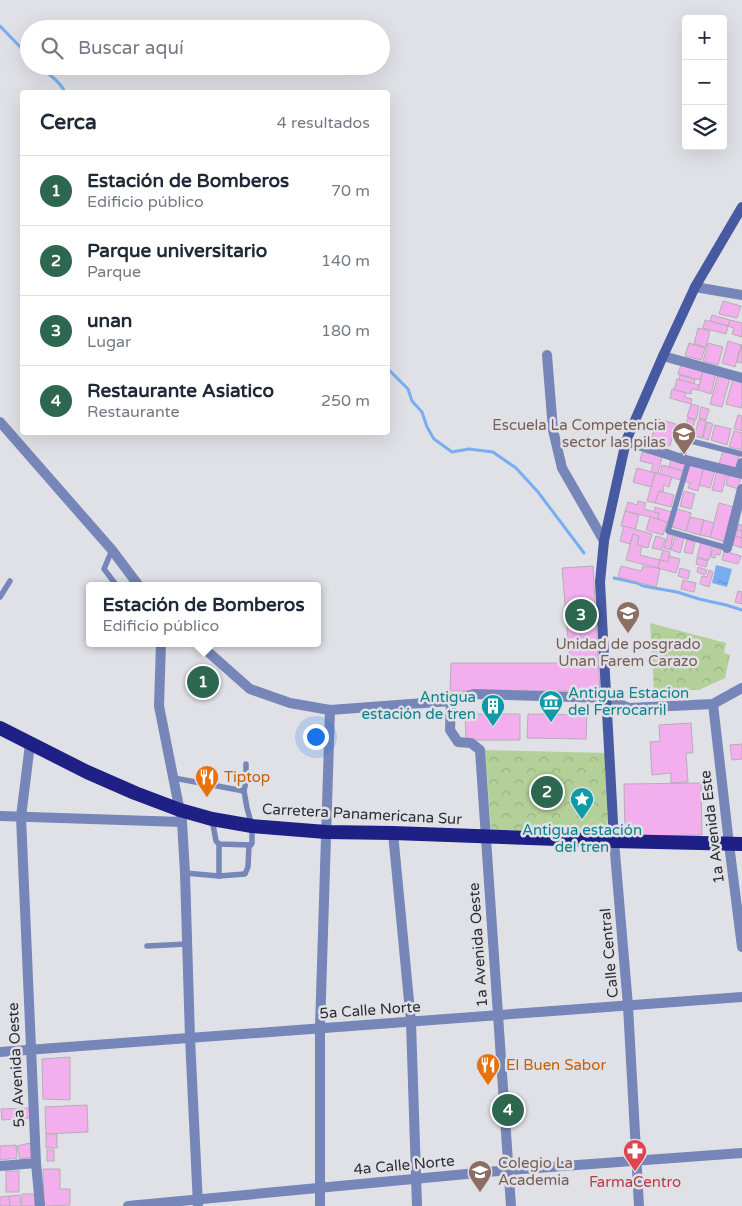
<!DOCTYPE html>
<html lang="es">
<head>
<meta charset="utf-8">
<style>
  body { margin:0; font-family:"Varela Round",sans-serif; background:#f2f2f3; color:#1f2937 }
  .controls { position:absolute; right:15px; top:15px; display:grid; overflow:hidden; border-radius:5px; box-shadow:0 5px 20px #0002 }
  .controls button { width:45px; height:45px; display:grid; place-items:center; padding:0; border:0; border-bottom:1px solid #e0e1e3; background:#fff; color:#1f2937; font:25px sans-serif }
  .you { position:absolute; left:315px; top:736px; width:18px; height:18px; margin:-12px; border:4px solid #fff; border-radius:50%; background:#1a73e8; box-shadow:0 0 0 8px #1a73e833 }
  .badge { display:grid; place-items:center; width:32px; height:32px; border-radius:50%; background:#2e674f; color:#fff; font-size:16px; font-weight:700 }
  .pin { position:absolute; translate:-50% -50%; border:2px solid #fff; box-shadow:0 1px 5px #0006 }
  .popup { position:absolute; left:86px; top:582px; width:235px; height:65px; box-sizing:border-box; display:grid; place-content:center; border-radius:5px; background:#fff; filter:drop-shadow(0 1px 4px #0005); font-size:16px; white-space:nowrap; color:#747a83 }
  .popup b { font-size:19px; color:#1f2937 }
  .popup::after { content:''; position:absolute; left:50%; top:100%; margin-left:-10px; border:10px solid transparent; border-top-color:#fff }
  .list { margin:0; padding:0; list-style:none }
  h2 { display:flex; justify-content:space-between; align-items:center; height:65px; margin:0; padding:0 20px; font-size:21px }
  h2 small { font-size:16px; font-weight:400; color:#747a83 }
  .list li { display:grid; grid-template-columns:32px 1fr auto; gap:15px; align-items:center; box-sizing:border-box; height:70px; padding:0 20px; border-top:1px solid #e0e1e3 }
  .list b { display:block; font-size:19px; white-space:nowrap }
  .list p { margin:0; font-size:16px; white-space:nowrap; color:#747a83 }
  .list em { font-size:16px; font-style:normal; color:#747a83 }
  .icon { flex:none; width:28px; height:28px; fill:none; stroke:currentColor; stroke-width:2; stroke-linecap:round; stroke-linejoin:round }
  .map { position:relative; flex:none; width:742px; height:1206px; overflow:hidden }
  .search { position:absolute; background:#fff; box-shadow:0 5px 20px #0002; left:20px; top:20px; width:370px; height:55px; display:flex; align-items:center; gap:12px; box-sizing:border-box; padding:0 18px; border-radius:28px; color:#747a83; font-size:19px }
  .panel { position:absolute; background:#fff; box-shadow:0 5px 20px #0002; left:20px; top:90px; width:370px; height:345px; border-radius:5px }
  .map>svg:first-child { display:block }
  .park { fill:url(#park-crowns) }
  .water { fill:url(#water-ripples) }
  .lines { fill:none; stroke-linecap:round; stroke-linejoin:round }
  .stream { stroke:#78aef1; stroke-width:3 }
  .building { fill:#f2aeed; stroke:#b5afb4 }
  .service { stroke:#7786b8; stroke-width:5.5 }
  .minor { stroke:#7786b8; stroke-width:10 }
  .secondary { stroke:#4659a1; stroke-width:10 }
  .trunk { stroke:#1e2086; stroke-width:14 }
  .labels { text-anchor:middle; stroke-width:5; stroke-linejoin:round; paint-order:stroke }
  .education-label { font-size:15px; fill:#785e54; stroke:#e0e0e7; text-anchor:end }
  .culture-label { font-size:15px; fill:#0d838f; stroke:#e0e0e7; text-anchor:start }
  .food-label { font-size:15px; fill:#c56008; stroke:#e0e0e7; text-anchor:start }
  .street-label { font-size:15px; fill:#2f2f32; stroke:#e0e0e7 }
  .health-label { font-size:15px; fill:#be3a42; stroke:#e0e0e7 }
</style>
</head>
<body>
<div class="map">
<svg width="742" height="1206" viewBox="0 0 742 1206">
  <defs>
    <pattern id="park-crowns" width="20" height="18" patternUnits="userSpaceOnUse" patternTransform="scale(1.25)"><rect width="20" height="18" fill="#b3d098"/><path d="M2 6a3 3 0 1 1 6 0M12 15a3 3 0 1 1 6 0" fill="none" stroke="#9ab383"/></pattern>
    <pattern id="water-ripples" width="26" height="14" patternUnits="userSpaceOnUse" patternTransform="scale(1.25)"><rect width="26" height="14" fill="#78aef1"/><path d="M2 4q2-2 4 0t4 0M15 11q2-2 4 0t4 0" fill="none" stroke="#638ec4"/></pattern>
  </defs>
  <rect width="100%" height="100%" fill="#e0e0e7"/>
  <g class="park">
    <polygon points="650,623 726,643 724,653 730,655 725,678 699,690 654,690"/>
    <polygon points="485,750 605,753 608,837 491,830"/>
  </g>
  <polygon class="water" points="716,565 732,569 727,587 712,583"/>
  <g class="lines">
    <g class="stream">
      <polyline points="0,26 29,56"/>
      <path d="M39,66c9,8 21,15 26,26"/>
      <polyline points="388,369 408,389 412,401 422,412 427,427 434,439 452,452 469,449 493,452 516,468 538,492 584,553"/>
      <polyline points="614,578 637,583 643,586 677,592 699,599 726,605 742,610"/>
    </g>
  </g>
  <g class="building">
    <polygon points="723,301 741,306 737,318 719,314"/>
    <polygon points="712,315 730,320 728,326 710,321"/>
    <polygon points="705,320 728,326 726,334 703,328"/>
    <polygon points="730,320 742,323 742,337 732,334 734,328 728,326"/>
    <polygon points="698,328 710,331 706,347 694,344"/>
    <polygon points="728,341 741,345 735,367 722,363"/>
    <polygon points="689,343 705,348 701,360 685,356"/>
    <polygon points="708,343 723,347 718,365 703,361"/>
    <polygon points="742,344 742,363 737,362"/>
    <polygon points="681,365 703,371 700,380 678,374"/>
    <polygon points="703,371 716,374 711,394 698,390"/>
    <polygon points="680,375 695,379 694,384 679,380"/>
    <polygon points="718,375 730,378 722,407 710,404"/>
    <polygon points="677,379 699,385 698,390 692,389 691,394 674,390"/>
    <polygon points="733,379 742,381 742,402 741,408 726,404"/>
    <polygon points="672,389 686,393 685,397 692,399 691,404 670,398"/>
    <polygon points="691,404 699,406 696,420 687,417"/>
    <polygon points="701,407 709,409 706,420 699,418"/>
    <polygon points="738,415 742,416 742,431 734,429"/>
    <polygon points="688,418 695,420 691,435 684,433"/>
    <polygon points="657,419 676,424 670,446 651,441"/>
    <polygon points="699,419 706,421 702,438 694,436"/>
    <polygon points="707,422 713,424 708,440 703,438"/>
    <polygon points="715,425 731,429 727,445 711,440"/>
    <polygon points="734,431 742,433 742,450 729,447"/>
    <polygon points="723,451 739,456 736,468 719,464"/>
    <polygon points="642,452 662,457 658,473 651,472 653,464 640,461"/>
    <polygon points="671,459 685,462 683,471 669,467"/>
    <polygon points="689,463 704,467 698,491 688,488 690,483 684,481"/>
    <polygon points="662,465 683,471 680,480 660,474"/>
    <polygon points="704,467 715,470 710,488 699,485"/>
    <polygon points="637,468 655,473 651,487 633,482"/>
    <polygon points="717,470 727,473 722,492 712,490"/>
    <polygon points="655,473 672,477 669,487 664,485 663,492 659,491 655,503 647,501"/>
    <polygon points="729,473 741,477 738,489 726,485"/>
    <polygon points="659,491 674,495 671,507 655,503"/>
    <polygon points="684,491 695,494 691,509 680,506"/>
    <polygon points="638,501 646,503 644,509 659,513 658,519 625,511 628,502 637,505"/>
    <polygon points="719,503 734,507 725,542 710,537"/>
    <polygon points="655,507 672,512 669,523 658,519 659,513 654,512"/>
    <polygon points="677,509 691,513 686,531 672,527"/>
    <polygon points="625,511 639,515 635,530 621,526"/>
    <polygon points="650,517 667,522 663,535 646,530"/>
    <polygon points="690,517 704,520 700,535 686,531"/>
    <polygon points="704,520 714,523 710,537 700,535"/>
    <polygon points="739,524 742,525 742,531 737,530"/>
    <polygon points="624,526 652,534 648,548 637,545 639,536 633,534 630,544 620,541"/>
    <polygon points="737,530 742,531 742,538 735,536"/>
    <polygon points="633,534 639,536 637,545 642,546 640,555 660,560 658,568 626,560"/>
    <polygon points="668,534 673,535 670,550 664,548"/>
    <polygon points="656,536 665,539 662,550 652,548"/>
    <polygon points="675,536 684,538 680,553 671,550"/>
    <polygon points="735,536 742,538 742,548 733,545"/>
    <polygon points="687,539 695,542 692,554 684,552"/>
    <polygon points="701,542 713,545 709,560 697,557"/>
    <polygon points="715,547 721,549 720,555 716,554 715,558 711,557 712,550 714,551"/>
    <polygon points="663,550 670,552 668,562 660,560"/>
    <polygon points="724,551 741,556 738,564 722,560"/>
    <polygon points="669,556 680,559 676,573 658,568 660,560 668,562"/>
    <polygon points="697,558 708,561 706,567 696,564"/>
    <polygon points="593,566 600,691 450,691 451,663 570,663 562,568"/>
    <polygon points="621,566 641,571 643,566 651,568 651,566 660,569 656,587 618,577"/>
    <polygon points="698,567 707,570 705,575 697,572"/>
    <polygon points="680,568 690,571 688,579 678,576"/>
    <polygon points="709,570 713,572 709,587 700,584 702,576 707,577"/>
    <polygon points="683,580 696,583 694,592 681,589"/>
    <polygon points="738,591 742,592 742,604 735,602"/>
    <polygon points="465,714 520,714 520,740 466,740"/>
    <polygon points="528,714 587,715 586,739 527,738"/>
    <polygon points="691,723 693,753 686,753 688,782 671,783 671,773 652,775 650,742 660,741 659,725"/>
    <polygon points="742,744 742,759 732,760 730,745"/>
    <polygon points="701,783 702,835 625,836 624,784"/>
    <polygon points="70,1057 70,1100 43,1099 42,1059"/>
    <polygon points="87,1105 88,1132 46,1134 45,1107"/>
    <polygon points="30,1108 31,1118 2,1120 1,1109"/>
    <rect x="46" y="1134" width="11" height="14"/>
    <polygon points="30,1143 32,1157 20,1159 17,1146"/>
    <polygon points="16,1145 17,1158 0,1160 0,1146"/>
    <rect x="47" y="1150" width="7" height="11"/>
    <polygon points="43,1169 60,1169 60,1189 70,1189 70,1205 48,1206 45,1204 44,1202"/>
    <rect x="6" y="1171" width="13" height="21"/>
    <polygon points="22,1194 34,1194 35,1206 22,1206"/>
    <polygon points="20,1195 21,1206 10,1206 9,1196"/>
    <polygon points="9,1196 10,1206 0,1206 0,1197"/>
  </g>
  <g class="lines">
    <g class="service">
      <polyline points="682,459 687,440 742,454"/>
      <polyline points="689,460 668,531 727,548"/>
      <polyline points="112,550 104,569 117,586"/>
      <polyline points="0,597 10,581"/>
      <polyline points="174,778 244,791 246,781 246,764"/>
      <polyline points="212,819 216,841 219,844 251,845 252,843 252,826 247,808 244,791"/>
      <polyline points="185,873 219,876 245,874 248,867 249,845"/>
      <polyline points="219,876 219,844"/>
      <polyline points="147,946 187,944"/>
    </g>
    <g class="minor">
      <polyline points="695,287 742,295"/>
      <polyline points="547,355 553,430 562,468 604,541"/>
      <polyline points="663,356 742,378"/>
      <polyline points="0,422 112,550 139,586"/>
      <polyline points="626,441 682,459 742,474"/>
      <polyline points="739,473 742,463"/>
      <polyline points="727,548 742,489"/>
      <polyline points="161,643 159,706 182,822 185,873 190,1038 198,1205"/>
      <polyline points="198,643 250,689 290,703 330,710 451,701 474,694 606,698 629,708 713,704 742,688"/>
      <polyline points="451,701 450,730 458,742 471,743 480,750 511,1206"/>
      <polyline points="713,704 729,844 742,947"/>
      <polyline points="30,744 21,817 36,1163 40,1206"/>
      <polyline points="0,816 182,822"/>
      <polyline points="393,833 411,1022 417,1206"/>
      <polyline points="614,841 628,1006 639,1206"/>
      <polyline points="0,1052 742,997"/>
      <polyline points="0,1166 36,1163"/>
      <polyline points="128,1206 509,1170 742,1153"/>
      <polyline points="320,1206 320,1028 330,710"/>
    </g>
    <polyline class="secondary" points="614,841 600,582 604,541 626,441 663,356 695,287 742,207"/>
    <polyline class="trunk" points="0,728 87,772 135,793 180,810 212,819 252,826 326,832 393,833 614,841 742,844"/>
  </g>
  <defs>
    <g id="school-pin" transform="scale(1.25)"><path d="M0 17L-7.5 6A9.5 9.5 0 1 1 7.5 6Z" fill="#8d6e63" stroke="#e0e0e7"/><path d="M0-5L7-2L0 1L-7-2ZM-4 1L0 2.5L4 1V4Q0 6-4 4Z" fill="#fff"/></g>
    <g id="university-pin" transform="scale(1.25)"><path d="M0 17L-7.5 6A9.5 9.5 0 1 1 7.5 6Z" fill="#8d6e63" stroke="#e0e0e7"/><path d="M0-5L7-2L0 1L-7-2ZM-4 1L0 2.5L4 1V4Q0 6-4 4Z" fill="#fff"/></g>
    <g id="museum-pin" transform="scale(1.25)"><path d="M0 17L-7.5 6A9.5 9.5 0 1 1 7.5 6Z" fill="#0f9aa8" stroke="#e0e0e7"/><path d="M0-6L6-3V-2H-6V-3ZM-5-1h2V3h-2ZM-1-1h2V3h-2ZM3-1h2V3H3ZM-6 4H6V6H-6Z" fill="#fff"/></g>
    <g id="building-pin" transform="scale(1.25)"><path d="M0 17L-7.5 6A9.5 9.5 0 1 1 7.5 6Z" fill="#0f9aa8" stroke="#e0e0e7"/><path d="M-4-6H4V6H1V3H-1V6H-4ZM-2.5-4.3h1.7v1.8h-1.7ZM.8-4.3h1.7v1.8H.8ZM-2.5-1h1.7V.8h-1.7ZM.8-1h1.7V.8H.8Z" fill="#fff"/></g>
    <g id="restaurant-pin" transform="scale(1.25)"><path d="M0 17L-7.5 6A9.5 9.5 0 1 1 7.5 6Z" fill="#e8710a" stroke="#e0e0e7"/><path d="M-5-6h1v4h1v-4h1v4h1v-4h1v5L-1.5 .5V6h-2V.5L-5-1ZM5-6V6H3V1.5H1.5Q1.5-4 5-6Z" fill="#fff"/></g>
    <g id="sight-pin" transform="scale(1.25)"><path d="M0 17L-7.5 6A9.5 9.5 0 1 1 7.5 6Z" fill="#0f9aa8" stroke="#e0e0e7"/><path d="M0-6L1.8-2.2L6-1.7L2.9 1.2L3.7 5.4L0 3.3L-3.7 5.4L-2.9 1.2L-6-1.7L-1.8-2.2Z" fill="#fff"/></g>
    <g id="pharmacy-pin" transform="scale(1.25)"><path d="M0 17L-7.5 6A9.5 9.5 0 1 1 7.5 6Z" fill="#e0444e" stroke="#e0e0e7"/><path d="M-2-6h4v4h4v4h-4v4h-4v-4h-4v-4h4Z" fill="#fff"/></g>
  </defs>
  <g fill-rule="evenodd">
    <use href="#school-pin" x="684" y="434"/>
    <use href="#university-pin" x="628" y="613"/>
    <use href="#museum-pin" x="551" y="702"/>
    <use href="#building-pin" x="493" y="706"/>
    <use href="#restaurant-pin" x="207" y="777"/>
    <use href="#sight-pin" x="582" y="799"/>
    <use href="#restaurant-pin" x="488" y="1065"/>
    <use href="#pharmacy-pin" x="635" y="1151"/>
    <use href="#school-pin" x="480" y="1172"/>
  </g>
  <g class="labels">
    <g class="education-label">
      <text x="666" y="430">Escuela La Competencia<tspan x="666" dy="17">sector las pilas</tspan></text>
      <text x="628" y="649" text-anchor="middle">Unidad de posgrado<tspan x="628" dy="17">Unan Farem Carazo</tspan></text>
      <text x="498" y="1168" text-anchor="start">Colegio La<tspan x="498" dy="17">Academia</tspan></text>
    </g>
    <g class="culture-label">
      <text x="568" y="698">Antigua Estacion<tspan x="568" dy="17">del Ferrocarril</tspan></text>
      <text x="476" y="702" text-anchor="end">Antigua<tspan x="476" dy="17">estación de tren</tspan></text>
      <text x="582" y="835" text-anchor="middle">Antigua estación<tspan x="582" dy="17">del tren</tspan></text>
    </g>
    <g class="food-label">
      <text x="224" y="782">Tiptop</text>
      <text x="506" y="1070">El Buen Sabor</text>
    </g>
    <g class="street-label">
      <text transform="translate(362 814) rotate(3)" y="5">Carretera Panamericana Sur</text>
      <text transform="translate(712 827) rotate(-97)" y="5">1a Avenida Este</text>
      <text transform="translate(478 945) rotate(-94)" y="5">1a Avenida Oeste</text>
      <text transform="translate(609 953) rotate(-95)" y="5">Calle Central</text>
      <text transform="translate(370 1010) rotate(-4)" y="5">5a Calle Norte</text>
      <text transform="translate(16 1065) rotate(-93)" y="5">5a Avenida Oeste</text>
      <text transform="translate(404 1165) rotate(-5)" y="5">4a Calle Norte</text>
    </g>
    <g class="health-label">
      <text x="635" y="1187">FarmaCentro</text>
    </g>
  </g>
</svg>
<div class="controls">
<button>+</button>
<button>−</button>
<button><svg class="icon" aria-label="layers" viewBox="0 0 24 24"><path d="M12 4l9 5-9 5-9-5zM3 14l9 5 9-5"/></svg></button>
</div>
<div class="you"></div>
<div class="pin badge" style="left:203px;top:682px">1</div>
<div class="popup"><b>Estación de Bomberos</b>Edificio público</div>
<div class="pin badge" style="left:547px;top:792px">2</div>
<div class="pin badge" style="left:581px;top:615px">3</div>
<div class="pin badge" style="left:508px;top:1110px">4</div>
<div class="search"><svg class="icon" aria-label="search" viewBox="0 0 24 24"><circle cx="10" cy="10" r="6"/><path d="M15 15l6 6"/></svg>Buscar aquí</div>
<section class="panel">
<h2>Cerca<small>4 resultados</small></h2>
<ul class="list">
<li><span class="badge">1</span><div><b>Estación de Bomberos</b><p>Edificio público</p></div><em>70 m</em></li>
<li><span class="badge">2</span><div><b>Parque universitario</b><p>Parque</p></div><em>140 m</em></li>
<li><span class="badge">3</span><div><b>unan</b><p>Lugar</p></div><em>180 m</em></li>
<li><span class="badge">4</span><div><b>Restaurante Asiatico</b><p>Restaurante</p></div><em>250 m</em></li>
</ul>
</section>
</div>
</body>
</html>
